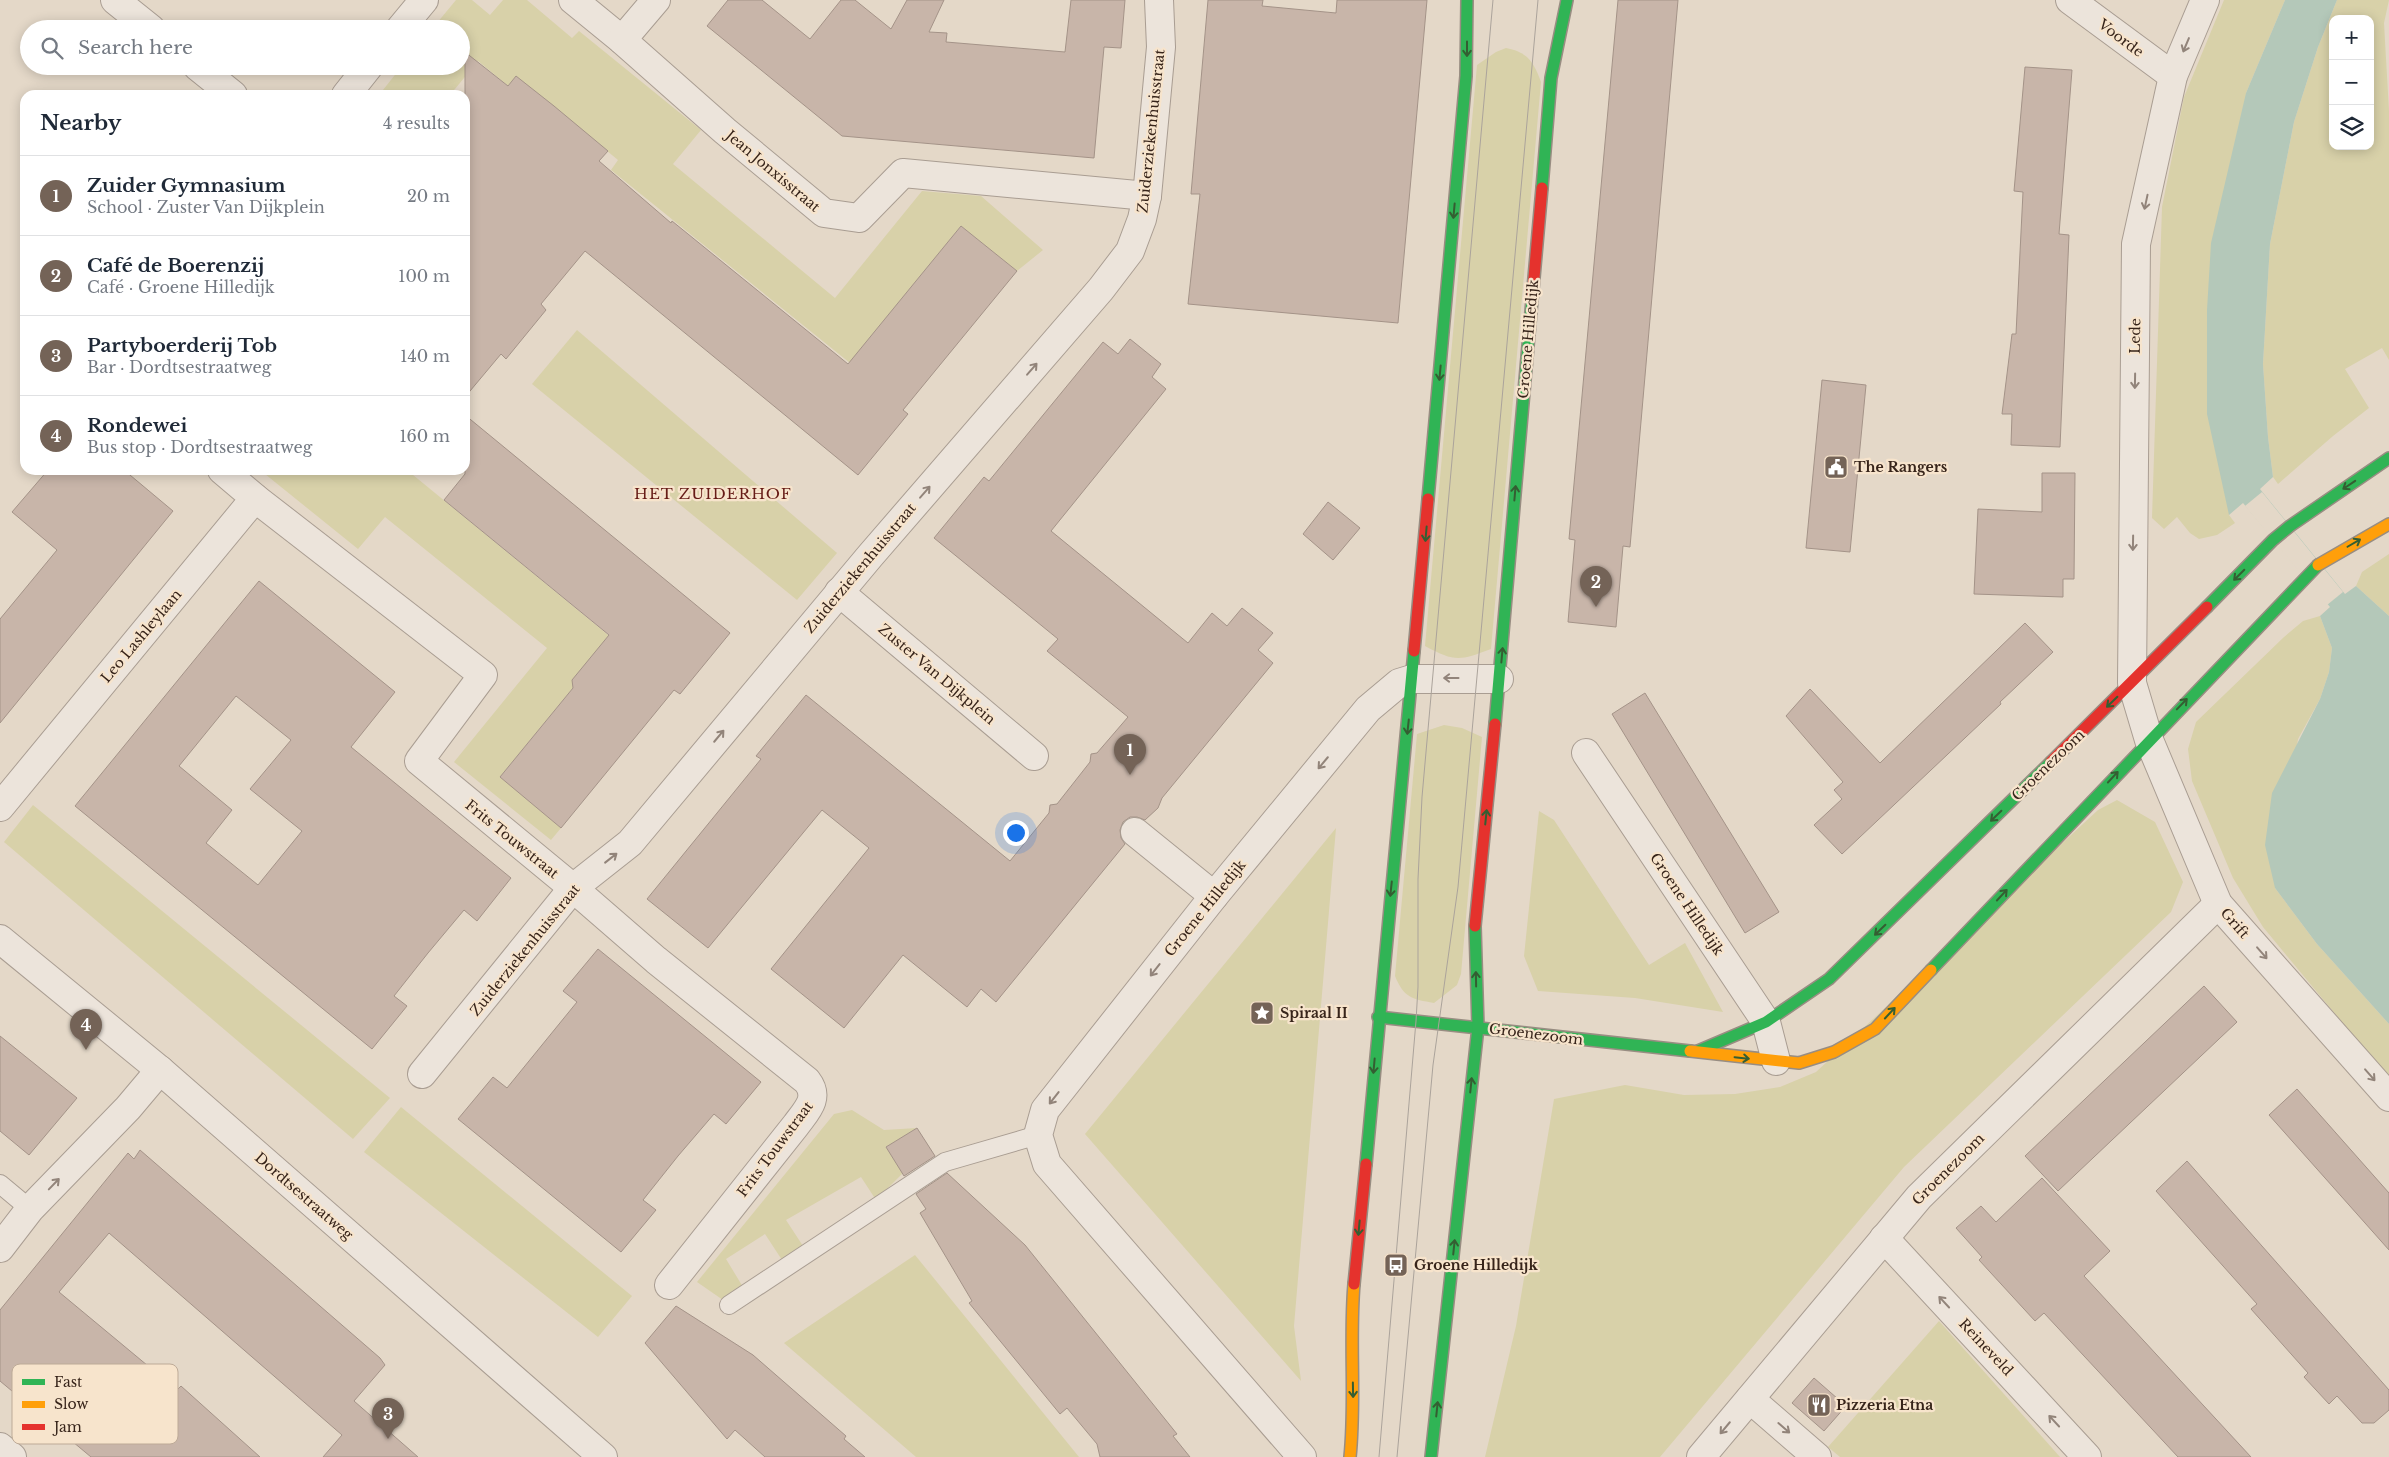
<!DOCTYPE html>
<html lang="en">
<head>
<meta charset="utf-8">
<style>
  body { margin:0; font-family:"Libre Baskerville",serif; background:#f6f6f7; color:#1f2937 }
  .controls { position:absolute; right:15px; top:15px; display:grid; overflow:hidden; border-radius:10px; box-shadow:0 2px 12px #0003 }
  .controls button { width:45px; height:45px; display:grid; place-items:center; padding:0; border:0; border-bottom:1px solid #e0e1e3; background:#fff; color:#1f2937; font:25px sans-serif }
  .you { position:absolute; left:1015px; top:832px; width:18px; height:18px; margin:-12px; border:4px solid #fff; border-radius:50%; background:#1a73e8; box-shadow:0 0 0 8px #1a73e833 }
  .badge { display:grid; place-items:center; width:32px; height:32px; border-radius:50%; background:#746357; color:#fff; font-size:16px; font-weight:700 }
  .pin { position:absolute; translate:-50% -41px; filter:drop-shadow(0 1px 2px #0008) }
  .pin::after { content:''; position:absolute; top:26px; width:18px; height:15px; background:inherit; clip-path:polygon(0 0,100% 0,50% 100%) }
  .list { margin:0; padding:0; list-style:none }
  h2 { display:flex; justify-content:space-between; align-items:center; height:65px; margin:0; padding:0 20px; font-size:21px }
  h2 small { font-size:16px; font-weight:400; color:#747a83 }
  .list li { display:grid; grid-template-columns:32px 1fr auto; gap:15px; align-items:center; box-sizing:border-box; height:80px; padding:0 20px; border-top:1px solid #e0e1e3 }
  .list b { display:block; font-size:19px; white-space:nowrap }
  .list p { margin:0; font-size:16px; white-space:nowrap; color:#747a83 }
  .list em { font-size:16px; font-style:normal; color:#747a83 }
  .icon { flex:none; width:28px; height:28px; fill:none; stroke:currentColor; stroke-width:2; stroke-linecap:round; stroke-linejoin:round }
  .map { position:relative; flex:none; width:2389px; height:1457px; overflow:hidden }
  .search { position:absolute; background:#fff; box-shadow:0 2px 12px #0003; left:20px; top:20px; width:450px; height:55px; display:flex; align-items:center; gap:12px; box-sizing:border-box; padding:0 18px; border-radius:28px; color:#747a83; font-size:19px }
  .panel { position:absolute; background:#fff; box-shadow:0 2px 12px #0003; left:20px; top:90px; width:450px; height:385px; border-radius:15px }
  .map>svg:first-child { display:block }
  .green { fill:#d8d1a9; fill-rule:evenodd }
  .water { fill:#b4c8b9 }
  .pier { fill:#e4d8c8 }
  .building { fill:#c8b5a9; stroke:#a49388; fill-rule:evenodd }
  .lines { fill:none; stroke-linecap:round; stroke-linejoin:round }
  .lane-casing { stroke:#a99d92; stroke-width:20 }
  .street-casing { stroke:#a99d92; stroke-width:30 }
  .fast-casing { stroke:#988d82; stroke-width:14 }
  .slow-casing { stroke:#988d82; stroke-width:14 }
  .jam-casing { stroke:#988d82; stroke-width:14 }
  .lane { stroke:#ece4db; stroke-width:18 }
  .street { stroke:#ece4db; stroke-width:28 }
  .fast { stroke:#30b455; stroke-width:11 }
  .slow { stroke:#ff9f0a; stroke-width:11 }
  .jam { stroke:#e5322d; stroke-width:11 }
  .tram { stroke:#aba39b; stroke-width:1 }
  .oneway { stroke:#92847a }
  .oneway2 { stroke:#345e32 }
  .labels { text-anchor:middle; stroke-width:4.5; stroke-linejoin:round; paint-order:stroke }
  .street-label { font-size:14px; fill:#37241a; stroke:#f7e4cc }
  .poi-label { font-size:14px; font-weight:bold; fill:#37241a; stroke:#f7e4cc; text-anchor:start }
  .neighbourhood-label { font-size:15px; letter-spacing:1px; fill:#661c17; stroke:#f7e4cc }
  .key { fill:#f7e4cc; stroke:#bdaa97; stroke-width:1 }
  .key-label { font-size:14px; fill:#37241a }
</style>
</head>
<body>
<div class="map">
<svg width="2389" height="1457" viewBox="0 0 2389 1457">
  <rect width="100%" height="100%" fill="#e4d8c8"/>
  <g class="green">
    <polygon points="456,0 472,0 490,15 503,0 527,0 572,38 579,31 701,130 673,164 835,298 922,191 981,196 1043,250 1017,271 961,226 850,363 611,170 618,160 538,94 530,104 478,61 450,95 379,95 402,66 461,66 461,29 432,29"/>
    <polygon points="2224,0 2285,0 2246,93 2229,515 2235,523 2217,535 2199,539 2190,533 2177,517 2164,529 2152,518 2162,207 2184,97"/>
    <path d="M2337,0h52l-5,23 5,88v249l-7,-12 -37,21 24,39 -36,28 -55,48 -5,-7 -5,-40 -5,-73 7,-120 24,-122 24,-75zM2333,19h37v127h-37z"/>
    <path d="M1506,48c22,4 28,15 35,34l-50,567c-32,12 -36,13 -66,-3l52,-581 19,-13z"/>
    <polygon points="577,330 837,553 797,600 532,384"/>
    <polygon points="260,470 407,470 613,639 500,777 561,828 551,840 454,762 547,648 385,517 358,549"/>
    <polygon points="2389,554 2389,616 2356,586 2362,572"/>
    <polygon points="2320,616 2332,648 2329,672 2320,699 2298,739 2275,888 2317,944 2389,1024 2389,1079 2263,927 2233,878 2192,781 2188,749 2196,722 2284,637 2303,621"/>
    <path d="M1444,725l18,3 20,9 -21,237 -4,11 -23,18c-22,-4 -30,-5 -39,-27l22,-242z"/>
    <polygon points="2117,800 2155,822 2183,882 2171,912 1904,1167 1660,1457 1485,1457 1516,1326 1554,1099 1625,1085 1684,1095 1735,1094 1780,1087 1816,1072 2098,810"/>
    <polygon points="33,805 390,1098 353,1139 4,842"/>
    <polygon points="1539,811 1554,820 1649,965 1685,943 1723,1012 1635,998 1538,991 1524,956"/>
    <polygon points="1336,828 1294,1326 1301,1381 1085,1134"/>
    <polygon points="401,1107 632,1296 598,1337 364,1152"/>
    <polygon points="852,1110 884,1130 917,1128 886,1147 903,1173 876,1200 861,1177 786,1220 803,1246 782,1260 765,1234 726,1259 743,1287 723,1300 697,1282 834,1114"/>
    <polygon points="915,1255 1079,1457 916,1457 784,1343"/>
    <polygon points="1939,1321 2060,1457 1840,1457 1828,1447"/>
  </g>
  <polygon class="water" points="2285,0 2337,0 2318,47 2294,122 2270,244 2263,364 2268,437 2273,477 2260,489 2345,594 2356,586 2389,616 2389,1024 2317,944 2275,888 2265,845 2272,793 2320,699 2329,672 2332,648 2320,616 2330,607 2243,503 2229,515 2207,414 2207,310 2211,243 2246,93"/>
  <polygon class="pier" points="2262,492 2343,592 2327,605 2245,506"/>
  <g class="building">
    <polygon points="728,0 762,0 810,39 841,0 855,0 891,29 907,0 944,0 929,32 947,33 946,42 1065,52 1071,0 1125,0 1121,48 1104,47 1094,158 842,136 707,26"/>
    <polygon points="1208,0 1263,0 1262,6 1336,13 1337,0 1427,0 1398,323 1188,304 1200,194 1191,194"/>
    <polygon points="1618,0 1678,0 1630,547 1623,546 1616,627 1568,622 1575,540 1569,539"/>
    <polygon points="465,52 508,86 516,76 554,106 608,151 599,161 671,223 672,221 848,364 961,226 1017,271 903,410 908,414 858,475 585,251 541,304 546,310 519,343 506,359 501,354 465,397"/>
    <polygon points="2025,67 2072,70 2059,234 2069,235 2060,447 2011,445 2012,414 2002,414 2012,334 2016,334 2023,192 2014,191"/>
    <polygon points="1130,339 1161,364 1152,377 1166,389 1051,531 1188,643 1212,613 1227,626 1242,608 1273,633 1258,650 1273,663 1162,798 1158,808 1145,820 1137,817 1130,817 1123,822 1120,830 1121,838 1125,844 996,1002 981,989 967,1007 903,955 844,1028 771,969 869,848 822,810 708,948 647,899 761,759 756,756 806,695 1010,861 1049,813 1050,805 1057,804 1090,762 1091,754 1097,753 1128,717 1047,651 1058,639 934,538 984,477 989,481 1103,342 1118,354"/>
    <polygon points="1822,380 1866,385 1850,552 1806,548"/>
    <polygon points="465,415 730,633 680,694 674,690 561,828 500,777 573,688 572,680 609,635 444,500 465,474"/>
    <polygon points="48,470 124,470 173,511 0,723 0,619 57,550 12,512"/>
    <polygon points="2042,473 2075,473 2074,579 2063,579 2063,597 1974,594 1978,509 2042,512"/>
    <polygon points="1328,502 1360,528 1333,560 1303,534"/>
    <path d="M259,581l136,111 -44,55 160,131 -34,43 -13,-11 -36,43 -34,43 13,10 -35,43 -297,-243zM236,696l55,44 -41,49 52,42 -44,54 -52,-42 26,-33 -53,-44z"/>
    <polygon points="2025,623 2053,652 2000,702 2001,704 1842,854 1814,825 1842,799 1834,790 1843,782 1786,716 1810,689 1880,763"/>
    <polygon points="1645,693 1779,912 1745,933 1612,714"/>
    <polygon points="598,949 761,1082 726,1124 714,1114 678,1156 643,1200 656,1210 621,1252 458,1119 493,1077 507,1088 577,1002 563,991"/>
    <polygon points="2204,986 2237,1022 2058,1191 2025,1156"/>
    <polygon points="0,1036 77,1098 29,1155 0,1131"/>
    <polygon points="2297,1089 2389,1193 2389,1250 2269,1115"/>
    <polygon points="917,1128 935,1156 904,1176 886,1147"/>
    <polygon points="140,1150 380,1358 385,1365 354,1401 418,1457 323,1457 342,1435 109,1233 59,1292 177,1390 181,1386 260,1457 91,1457 0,1381 0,1310 128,1153 134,1159"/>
    <polygon points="2187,1161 2389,1390 2389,1410 2374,1423 2362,1423 2337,1396 2329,1404 2304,1377 2308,1373 2251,1309 2257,1304 2156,1191"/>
    <polygon points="947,1173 1025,1245 1177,1434 1173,1436 1190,1457 1100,1457 1097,1444 1067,1408 1060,1414 969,1303 972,1301 920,1213 926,1209 916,1194"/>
    <polygon points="2042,1178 2110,1251 2084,1276 2251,1457 2178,1457 2044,1313 2035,1321 1979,1260 1982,1257 1956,1228 1981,1206 1996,1222"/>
    <polygon points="676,1306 753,1355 846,1436 844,1439 865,1457 765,1457 735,1430 727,1439 645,1343"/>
    <polygon points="1814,1378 1846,1406 1824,1431 1792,1403"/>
  </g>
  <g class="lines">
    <g class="lane-casing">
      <g id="lane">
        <polyline points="0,1184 30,1209"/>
        <polyline points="729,1305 945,1162 1038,1135"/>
      </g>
    </g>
    <g class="street-casing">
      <g id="street">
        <polyline points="115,0 151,29"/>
        <polyline points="573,0 622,40 656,0"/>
        <polyline points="2070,0 2173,76"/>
        <polyline points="2205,0 2173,76 2136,244 2132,683 2149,740 2218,904 2389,1097"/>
        <polyline points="400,29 424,0"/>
        <polyline points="622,40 725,131 824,213 859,218 903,173 1147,196"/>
        <polyline points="197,66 233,95"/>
        <polyline points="346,95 369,66"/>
        <path d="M255,498l228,177 -64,86 154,127 83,72 151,121c13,17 0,29 -11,44l-127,160"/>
        <polyline points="839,592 1034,756"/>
        <polyline points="1586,753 1766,1022 1776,1061"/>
        <polyline points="0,807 255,498 222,470"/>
        <polyline points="1135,832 1214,896"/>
        <polyline points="0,939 160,1070 603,1457"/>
        <polyline points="422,1074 573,888 630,843 870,556 1101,289 1130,251 1142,219 1147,196 1161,47 1159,0"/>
        <polyline points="1884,1238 2087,1457"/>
        <polyline points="0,1248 30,1209 128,1108 160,1070"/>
        <polyline points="1750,1399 1817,1457"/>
        <polyline points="0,1447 12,1457"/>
        <polyline points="1302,1457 1047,1164 1038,1135 1045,1110 1214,896 1368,709 1399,683 1412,679 1499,679"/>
        <polyline points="1701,1457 1919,1197 2218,904"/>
      </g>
    </g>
    <g class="fast-casing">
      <g id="fast">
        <polyline points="1542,188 1551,78 1567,0"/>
        <polyline points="1428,499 1466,76 1467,0"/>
        <polyline points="2207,607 2273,540 2290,526 2389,458"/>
        <polyline points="1495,724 1532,300"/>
        <polyline points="1931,970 2318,565"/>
        <polyline points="1378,1017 1690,1051"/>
        <polyline points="1698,1051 1766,1022 1829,979 2051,762"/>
        <polyline points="1366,1164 1414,651"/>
        <polyline points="1431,1457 1478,1027 1475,926"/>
      </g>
    </g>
    <g class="slow-casing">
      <g id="slow">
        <polyline points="2318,565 2389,524"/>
        <polyline points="1690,1051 1799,1063 1834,1052 1875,1029 1931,970"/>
        <path d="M1350,1457c6,-58 -1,-115 4,-173"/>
      </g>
    </g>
    <g class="jam-casing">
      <g id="jam">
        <polyline points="1532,300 1542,188"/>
        <polyline points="1414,651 1428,499"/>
        <polyline points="2051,762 2207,607"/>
        <polyline points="1475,926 1495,724"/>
        <polyline points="1354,1284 1366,1164"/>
      </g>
    </g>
    <use href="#lane" class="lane"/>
    <use href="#street" class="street"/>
    <use href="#fast" class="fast"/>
    <use href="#slow" class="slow"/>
    <use href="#jam" class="jam"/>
    <g class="tram">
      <polyline points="1379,1457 1416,1021 1418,987 1418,879 1422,797 1493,0"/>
      <polyline points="1397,1457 1433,1065 1458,887 1538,0"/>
    </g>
  </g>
  <defs><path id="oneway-shaft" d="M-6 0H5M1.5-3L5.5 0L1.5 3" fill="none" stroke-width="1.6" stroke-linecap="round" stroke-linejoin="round" transform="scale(1.25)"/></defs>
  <g class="oneway">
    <use href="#oneway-shaft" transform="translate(2186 45) rotate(113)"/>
    <use href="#oneway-shaft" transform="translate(2146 202) rotate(102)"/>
    <use href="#oneway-shaft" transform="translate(1032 369) rotate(-49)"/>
    <use href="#oneway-shaft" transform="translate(2135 381) rotate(91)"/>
    <use href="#oneway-shaft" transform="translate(925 492) rotate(-49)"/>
    <use href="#oneway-shaft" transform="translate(2133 543) rotate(91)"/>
    <use href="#oneway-shaft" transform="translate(1451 678) rotate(-180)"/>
    <use href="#oneway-shaft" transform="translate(719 736) rotate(-50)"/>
    <use href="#oneway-shaft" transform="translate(1323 763) rotate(130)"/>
    <use href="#oneway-shaft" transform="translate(611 858) rotate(-38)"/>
    <use href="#oneway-shaft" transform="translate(2262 953) rotate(49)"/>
    <use href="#oneway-shaft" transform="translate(1155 970) rotate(128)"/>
    <use href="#oneway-shaft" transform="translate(2370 1075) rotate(49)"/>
    <use href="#oneway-shaft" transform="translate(1054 1098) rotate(128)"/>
    <use href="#oneway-shaft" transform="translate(54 1184) rotate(-46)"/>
    <use href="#oneway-shaft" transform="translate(1944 1302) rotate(-133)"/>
    <use href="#oneway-shaft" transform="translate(2054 1421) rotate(-133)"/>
    <use href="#oneway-shaft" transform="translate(1725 1428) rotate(130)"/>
    <use href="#oneway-shaft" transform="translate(1784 1428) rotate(41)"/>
  </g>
  <g class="oneway2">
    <use href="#oneway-shaft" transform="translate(1467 49) rotate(90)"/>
    <use href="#oneway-shaft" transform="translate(1454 211) rotate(95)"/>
    <use href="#oneway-shaft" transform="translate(1440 373) rotate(95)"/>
    <use href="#oneway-shaft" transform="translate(2349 485) rotate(146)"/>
    <use href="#oneway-shaft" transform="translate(1515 493) rotate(-85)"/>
    <use href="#oneway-shaft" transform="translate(1426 534) rotate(95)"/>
    <use href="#oneway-shaft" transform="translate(2354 543) rotate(-30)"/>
    <use href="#oneway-shaft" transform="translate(2239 575) rotate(135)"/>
    <use href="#oneway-shaft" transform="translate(1502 655) rotate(-85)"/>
    <use href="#oneway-shaft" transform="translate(2112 702) rotate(136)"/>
    <use href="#oneway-shaft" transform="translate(2182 704) rotate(-46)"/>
    <use href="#oneway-shaft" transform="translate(1408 727) rotate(96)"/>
    <use href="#oneway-shaft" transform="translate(2113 777) rotate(-47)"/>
    <use href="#oneway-shaft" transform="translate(1996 816) rotate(136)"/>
    <use href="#oneway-shaft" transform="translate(1486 817) rotate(-84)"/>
    <use href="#oneway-shaft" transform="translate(1391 889) rotate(96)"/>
    <use href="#oneway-shaft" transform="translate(2002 895) rotate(-47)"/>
    <use href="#oneway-shaft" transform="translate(1880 930) rotate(136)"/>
    <use href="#oneway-shaft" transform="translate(1476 979) rotate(-91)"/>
    <use href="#oneway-shaft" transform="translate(1890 1013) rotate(-47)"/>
    <use href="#oneway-shaft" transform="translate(1742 1058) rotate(6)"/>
    <use href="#oneway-shaft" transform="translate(1374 1066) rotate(95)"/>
    <use href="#oneway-shaft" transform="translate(1471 1085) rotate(-84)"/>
    <use href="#oneway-shaft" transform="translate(1359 1228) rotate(95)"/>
    <use href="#oneway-shaft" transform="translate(1454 1247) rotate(-84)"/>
    <use href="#oneway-shaft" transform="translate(1353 1390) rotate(89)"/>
    <use href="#oneway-shaft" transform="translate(1437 1409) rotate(-84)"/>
  </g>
  <defs>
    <g id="civic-square" transform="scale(1.25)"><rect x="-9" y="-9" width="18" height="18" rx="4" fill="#746357" stroke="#f7e4cc"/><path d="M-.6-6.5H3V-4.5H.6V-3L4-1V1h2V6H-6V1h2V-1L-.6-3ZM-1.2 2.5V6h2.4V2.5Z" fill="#fff"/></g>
    <g id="sight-square" transform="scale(1.25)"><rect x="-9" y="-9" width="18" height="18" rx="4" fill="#746357" stroke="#f7e4cc"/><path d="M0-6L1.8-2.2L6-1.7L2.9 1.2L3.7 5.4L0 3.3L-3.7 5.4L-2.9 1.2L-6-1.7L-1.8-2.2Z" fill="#fff"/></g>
    <g id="bus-square" transform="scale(1.25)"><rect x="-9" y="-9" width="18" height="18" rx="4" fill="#746357" stroke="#f7e4cc"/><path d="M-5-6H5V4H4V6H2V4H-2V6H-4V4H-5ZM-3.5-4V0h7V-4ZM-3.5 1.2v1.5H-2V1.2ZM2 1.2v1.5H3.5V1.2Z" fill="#fff"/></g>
    <g id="restaurant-square" transform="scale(1.25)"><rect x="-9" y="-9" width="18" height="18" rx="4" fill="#746357" stroke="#f7e4cc"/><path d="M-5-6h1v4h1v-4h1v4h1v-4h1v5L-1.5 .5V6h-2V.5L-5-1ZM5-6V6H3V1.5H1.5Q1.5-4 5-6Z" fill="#fff"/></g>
  </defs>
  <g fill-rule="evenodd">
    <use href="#civic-square" x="1836" y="467"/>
    <use href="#sight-square" x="1262" y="1013"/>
    <use href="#bus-square" x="1396" y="1265"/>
    <use href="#restaurant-square" x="1819" y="1405"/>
  </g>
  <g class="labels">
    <g class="street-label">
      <text transform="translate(2121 38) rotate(37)" y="5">Voorde</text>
      <text transform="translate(1151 131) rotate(-84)" y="5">Zuiderziekenhuisstraat</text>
      <text transform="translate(773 171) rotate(40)" y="5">Jean Jonxisstraat</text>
      <text transform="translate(2135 336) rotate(-89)" y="5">Lede</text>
      <text transform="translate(1528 339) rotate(-85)" y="5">Groene Hilledijk</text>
      <text transform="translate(860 568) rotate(-50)" y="5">Zuiderziekenhuisstraat</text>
      <text transform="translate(141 636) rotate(-50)" y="5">Leo Lashleylaan</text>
      <text transform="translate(937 674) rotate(40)" y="5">Zuster Van Dijkplein</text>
      <text transform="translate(2048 765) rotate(-44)" y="5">Groenezoom</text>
      <text transform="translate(512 839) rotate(39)" y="5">Frits Touwstraat</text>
      <text transform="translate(1687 904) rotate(56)" y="5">Groene Hilledijk</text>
      <text transform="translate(1205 908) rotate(-51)" y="5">Groene Hilledijk</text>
      <text transform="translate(2235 923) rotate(49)" y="5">Grift</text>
      <text transform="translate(525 950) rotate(-51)" y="5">Zuiderziekenhuisstraat</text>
      <text transform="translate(1536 1034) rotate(7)" y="5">Groenezoom</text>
      <text transform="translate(775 1149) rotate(-53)" y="5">Frits Touwstraat</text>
      <text transform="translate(1948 1169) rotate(-45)" y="5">Groenezoom</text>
      <text transform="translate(304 1196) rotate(41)" y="5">Dordtsestraatweg</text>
      <text transform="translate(1986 1347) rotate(47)" y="5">Reineveld</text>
    </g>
    <g class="poi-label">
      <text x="1854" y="472">The Rangers</text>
      <text x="1280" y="1018">Spiraal II</text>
      <text x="1414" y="1270">Groene Hilledijk</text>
      <text x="1836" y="1410">Pizzeria Etna</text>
    </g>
    <g class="neighbourhood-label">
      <text x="713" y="499">HET ZUIDERHOF</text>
    </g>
  </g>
  <rect x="12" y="1364" width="166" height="80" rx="8" class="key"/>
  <rect x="22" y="1379" width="23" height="6" fill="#30b455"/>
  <rect x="22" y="1401" width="23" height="7" fill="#ff9f0a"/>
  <rect x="22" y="1424" width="23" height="6" fill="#e5322d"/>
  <g class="key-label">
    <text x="54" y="1387">Fast</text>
    <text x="54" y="1409">Slow</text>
    <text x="54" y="1432">Jam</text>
  </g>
</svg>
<div class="controls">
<button>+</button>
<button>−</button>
<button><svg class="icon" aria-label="layers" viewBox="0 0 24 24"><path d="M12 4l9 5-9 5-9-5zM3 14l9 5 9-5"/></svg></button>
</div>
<div class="you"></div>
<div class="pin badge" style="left:1130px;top:775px">1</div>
<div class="pin badge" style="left:1596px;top:607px">2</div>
<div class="pin badge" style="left:388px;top:1439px">3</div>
<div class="pin badge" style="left:86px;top:1050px">4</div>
<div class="search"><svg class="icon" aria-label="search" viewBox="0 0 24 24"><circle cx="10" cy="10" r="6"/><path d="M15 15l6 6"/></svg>Search here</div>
<section class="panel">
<h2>Nearby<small>4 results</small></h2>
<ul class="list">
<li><span class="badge">1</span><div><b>Zuider Gymnasium</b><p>School · Zuster Van Dijkplein</p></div><em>20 m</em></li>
<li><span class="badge">2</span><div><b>Café de Boerenzij</b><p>Café · Groene Hilledijk</p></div><em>100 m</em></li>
<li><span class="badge">3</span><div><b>Partyboerderij Tob</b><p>Bar · Dordtsestraatweg</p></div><em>140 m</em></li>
<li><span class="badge">4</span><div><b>Rondewei</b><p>Bus stop · Dordtsestraatweg</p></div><em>160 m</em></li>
</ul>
</section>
</div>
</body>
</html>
